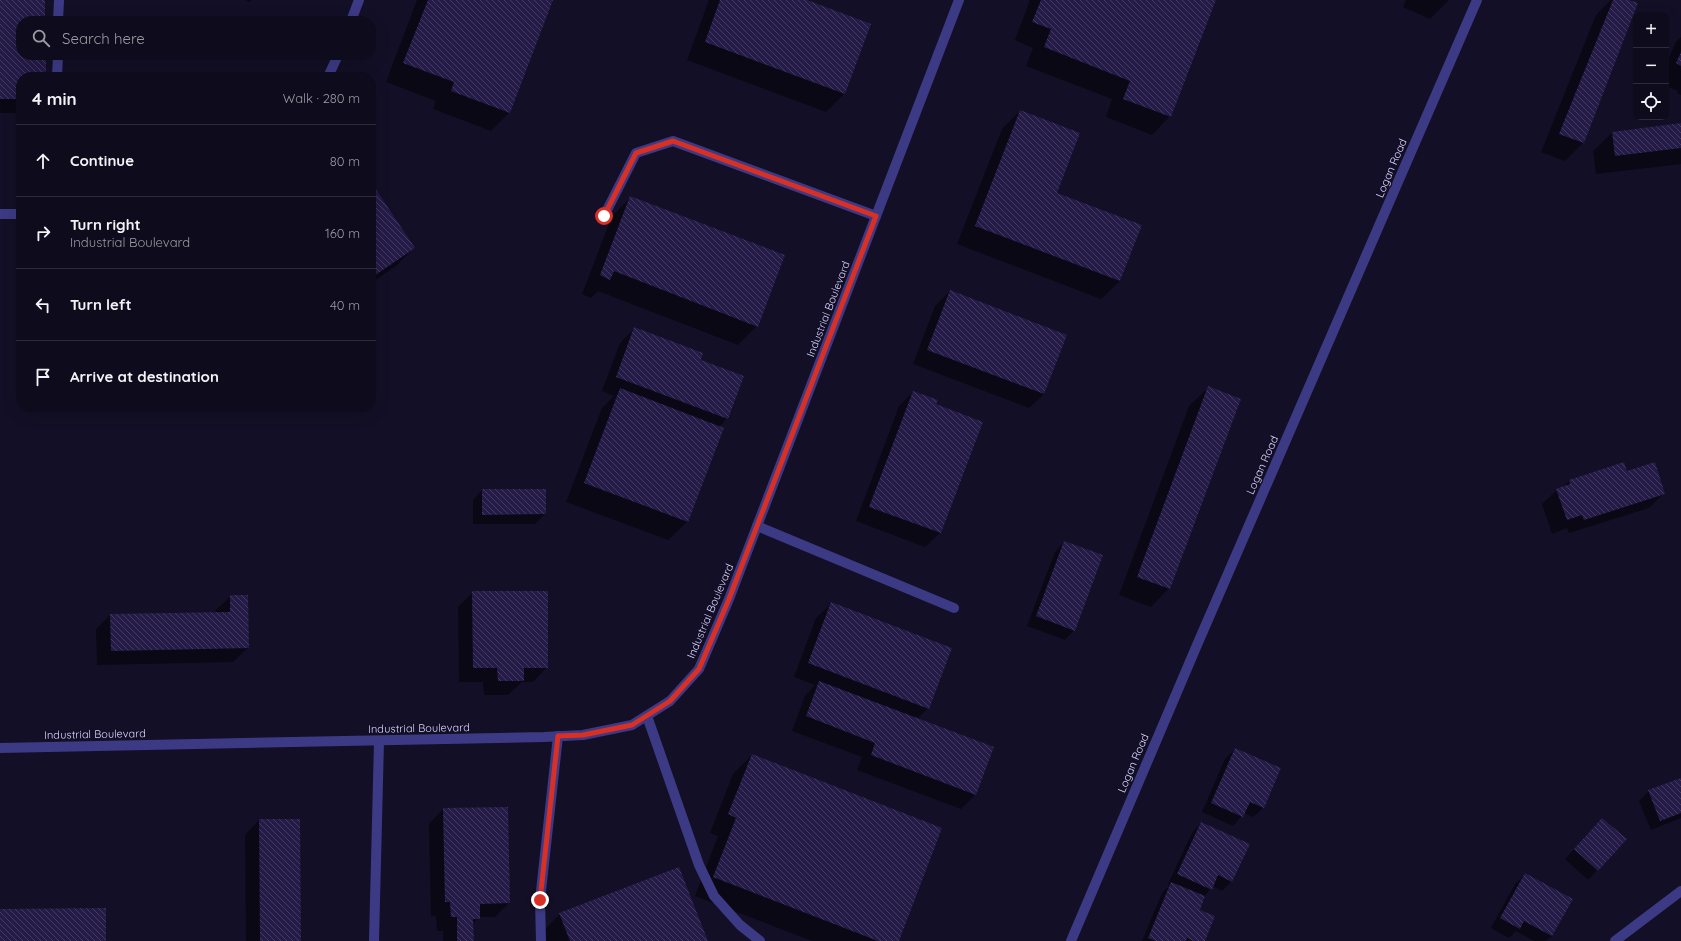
<!DOCTYPE html>
<html lang="en">
<head>
<meta charset="utf-8">
<style>
  body { margin:0; font-family:Quicksand,sans-serif; background:#1c1929; color:#f1f3f6 }
  .controls { position:absolute; right:12px; top:12px; display:grid; overflow:hidden; border-radius:8px; box-shadow:0 4px 16px #0002 }
  .controls button { width:36px; height:36px; display:grid; place-items:center; padding:0; border:0; border-bottom:1px solid #2e2b3b; background:#0e0b1c; color:#f1f3f6; font:20px sans-serif }
  .stop { position:absolute; width:12px; height:12px; margin:-9px; border:3px solid #d93025; border-radius:50%; background:#fff }
  .stop.end { background:#d93025; border-color:#fff; box-shadow:0 1px 4px #0008 }
  .list { margin:0; padding:0; list-style:none }
  h2 { display:flex; justify-content:space-between; align-items:center; height:52px; margin:0; padding:0 16px; font-size:17px }
  h2 small { font-size:13px; font-weight:400; color:#9b9ba3 }
  .list li { display:grid; grid-template-columns:26px 1fr auto; gap:12px; align-items:center; box-sizing:border-box; height:72px; padding:0 16px; border-top:1px solid #2e2b3b }
  .list b { display:block; font-size:15px; white-space:nowrap }
  .list p { margin:0; font-size:13px; white-space:nowrap; color:#9b9ba3 }
  .list em { font-size:13px; font-style:normal; color:#9b9ba3 }
  .icon { flex:none; width:22px; height:22px; fill:none; stroke:currentColor; stroke-width:2; stroke-linecap:round; stroke-linejoin:round }
  .map { position:relative; flex:none; width:1681px; height:941px; overflow:hidden }
  .search { position:absolute; background:#0e0b1c; box-shadow:0 4px 16px #0002; left:16px; top:16px; width:360px; height:44px; display:flex; align-items:center; gap:10px; box-sizing:border-box; padding:0 14px; border-radius:16px; color:#9b9ba3; font-size:15px }
  .panel { position:absolute; background:#0e0b1c; box-shadow:0 4px 16px #0002; left:16px; top:72px; width:360px; height:340px; border-radius:16px }
  .map>svg:first-child { display:block }
  .shadow { fill:#0007 }
  .building { fill:url(#building-back-hatch) }
  .lines { fill:none; stroke-linecap:round; stroke-linejoin:round }
  .minor { stroke:#3d3a85; stroke-width:10 }
  .route { stroke:#d93025; stroke-width:5 }
  .labels { text-anchor:middle; stroke-width:3; stroke-linejoin:round; paint-order:stroke }
  .street-label { font-size:11px; fill:#d9d4ff; stroke:#130f26 }
</style>
</head>
<body>
<div class="map">
<svg width="1681" height="941" viewBox="0 0 1681 941">
  <defs>
    <pattern id="building-back-hatch" width="6" height="6" patternUnits="userSpaceOnUse"><rect width="6" height="6" fill="#241b47"/><path d="M-1 5l2 2M0 0l6 6M5-1l2 2" fill="none" stroke="#433b63"/></pattern>
  </defs>
  <rect width="100%" height="100%" fill="#130f26"/>
  <g class="shadow">
    <polygon points="0,0 44,0 44,21 21,21 21,55 45,55 45,77 21,77 21,113 0,113"/>
    <polygon points="244,0 252,0 250,2"/>
    <polygon points="417,0 552,0 509,113 491,131 433,109 436,101 386,82"/>
    <polygon points="709,0 804,0 844,94 826,112 687,60"/>
    <polygon points="1030,0 1215,0 1170,116 1152,135 1106,117 1112,99 1026,66 1033,48 1015,40"/>
    <polygon points="1406,0 1449,0 1430,19 1403,7"/>
    <polygon points="1611,0 1626,0 1637,4 1583,143 1565,161 1541,152 1596,15"/>
    <polygon points="1681,37 1681,95 1677,93 1678,91 1666,86 1666,64 1676,42"/>
    <polygon points="1020,111 1056,194 1140,226 1120,281 1101,299 957,244 1002,129"/>
    <polygon points="1681,124 1681,164 1596,174 1593,151 1612,133"/>
    <polygon points="371,184 414,248 396,266 371,283"/>
    <polygon points="631,197 757,326 738,345 598,291 591,298 582,294 612,216"/>
    <polygon points="950,291 1044,394 1029,408 913,364 935,306"/>
    <polygon points="634,329 700,361 727,418 719,427 722,428 687,522 668,540 566,502 602,408 614,396 602,391 620,343"/>
    <polygon points="1208,388 1169,588 1151,607 1119,595 1189,406"/>
    <polygon points="913,392 935,405 981,423 940,533 925,547 856,521 899,406"/>
    <polygon points="1623,463 1626,472 1664,493 1649,508 1569,533 1567,528 1552,534 1542,504 1557,490 1562,488 1569,481"/>
    <polygon points="482,490 545,490 545,514 535,524 473,524 473,500"/>
    <polygon points="1064,542 1074,630 1065,640 1027,626 1055,552"/>
    <polygon points="473,592 547,667 533,682 522,682 508,695 484,695 483,682 459,682 458,607"/>
    <polygon points="231,596 248,648 233,662 97,665 96,629 110,615 216,614 216,610"/>
    <polygon points="831,604 928,708 917,719 993,748 975,795 961,809 857,770 862,757 792,731 805,696 815,685 794,677 816,618"/>
    <polygon points="1235,749 1280,768 1263,808 1253,817 1244,813 1233,826 1202,812 1225,759"/>
    <polygon points="752,755 898,941 812,941 695,896 718,836 710,833 733,774"/>
    <polygon points="1681,779 1681,818 1651,830 1639,801 1649,791"/>
    <polygon points="443,809 509,903 495,917 479,917 472,925 473,941 443,941 443,931 437,931 436,916 431,916 429,824"/>
    <polygon points="1602,819 1625,840 1588,880 1565,859"/>
    <polygon points="259,820 300,941 246,941 245,835"/>
    <polygon points="1201,823 1232,881 1222,891 1212,886 1204,897 1198,910 1204,941 1142,941 1162,893 1170,885 1168,884 1192,833"/>
    <polygon points="1525,874 1571,900 1552,936 1546,941 1534,941 1516,931 1509,938 1491,928 1515,884"/>
    <polygon points="560,914 707,941 544,941 541,933"/>
  </g>
  <g class="building">
    <polygon points="0,0 45,0 45,21 21,21 21,55 46,55 46,77 21,77 21,99 0,99"/>
    <polygon points="428,0 553,0 510,113 451,91 454,82 403,63"/>
    <polygon points="720,0 807,0 871,24 845,94 705,42"/>
    <polygon points="1041,0 1216,0 1171,117 1123,99 1130,81 1044,47 1051,29 1032,22"/>
    <polygon points="1613,0 1629,0 1638,3 1584,143 1559,134"/>
    <polygon points="1681,52 1681,66 1676,63"/>
    <polygon points="1020,110 1080,133 1057,193 1142,225 1120,281 975,226"/>
    <polygon points="1681,123 1681,148 1615,156 1612,132"/>
    <polygon points="371,182 415,248 371,278"/>
    <polygon points="630,196 785,255 758,327 614,271 610,280 600,275"/>
    <polygon points="950,290 1067,335 1044,394 927,350"/>
    <polygon points="634,327 703,353 701,360 744,376 728,419 616,377"/>
    <polygon points="1208,386 1241,399 1170,589 1137,577"/>
    <polygon points="620,388 724,428 688,522 584,483"/>
    <polygon points="913,391 938,400 936,404 983,422 941,533 869,507"/>
    <polygon points="1624,462 1627,471 1655,462 1665,494 1584,520 1582,515 1567,520 1556,489 1570,484 1569,480"/>
    <polygon points="482,489 546,489 546,514 482,515"/>
    <polygon points="1064,541 1103,555 1075,631 1036,616"/>
    <polygon points="472,591 548,591 548,668 524,668 524,681 498,681 497,668 473,668"/>
    <polygon points="230,595 248,595 249,648 111,651 110,614 230,612"/>
    <polygon points="831,602 952,648 929,709 808,663"/>
    <polygon points="819,681 994,747 976,795 871,755 875,743 806,716"/>
    <polygon points="1235,748 1281,768 1264,808 1250,802 1243,817 1211,803"/>
    <polygon points="752,754 942,828 899,941 878,941 713,877 736,818 728,814"/>
    <polygon points="1681,778 1681,813 1660,821 1648,790"/>
    <polygon points="508,807 510,903 480,904 480,919 473,919 474,941 457,941 457,917 451,917 450,902 445,902 443,808"/>
    <polygon points="1602,818 1627,839 1598,871 1574,849"/>
    <polygon points="259,819 300,819 301,941 260,941"/>
    <polygon points="1201,822 1250,844 1232,882 1218,875 1212,890 1177,874"/>
    <polygon points="679,867 708,941 570,941 559,913"/>
    <polygon points="1525,873 1573,899 1552,936 1524,921 1520,929 1500,918"/>
    <polygon points="1171,882 1205,896 1200,910 1215,916 1205,941 1193,941 1187,938 1186,941 1156,941 1148,938"/>
    <polygon points="106,908 106,941 0,941 0,909"/>
  </g>
  <g class="lines">
    <g class="minor">
      <polyline points="58,21 59,0"/>
      <polyline points="351,21 359,0"/>
      <polyline points="57,77 58,55"/>
      <polyline points="328,77 338,55"/>
      <polyline points="0,214 21,214"/>
      <polyline points="604,216 636,153 673,141 876,216"/>
      <polyline points="757,526 954,608"/>
      <polyline points="647,716 699,865 714,896 740,925 760,941"/>
      <polyline points="0,748 544,737 583,735 632,725 670,701 699,669 729,599 959,0"/>
      <polyline points="374,941 379,741"/>
      <polyline points="541,941 540,900 558,736"/>
      <polyline points="1071,941 1197,645 1477,0"/>
      <polyline points="1615,941 1681,891"/>
    </g>
  </g>
  <g class="lines">
    <polyline class="route" points="540,900 558,736 583,735 632,725 670,701 699,669 729,599 876,216 673,141 636,153 604,216"/>
  </g>
  <g class="labels">
    <g class="street-label">
      <text transform="translate(1391 168) rotate(-67)" y="4">Logan Road</text>
      <text transform="translate(828 309) rotate(-69)" y="4">Industrial Boulevard</text>
      <text transform="translate(1262 465) rotate(-66)" y="4">Logan Road</text>
      <text transform="translate(710 611) rotate(-67)" y="4">Industrial Boulevard</text>
      <text transform="translate(419 728) rotate(-1)" y="4">Industrial Boulevard</text>
      <text transform="translate(95 734) rotate(-1)" y="4">Industrial Boulevard</text>
      <text transform="translate(1133 763) rotate(-67)" y="4">Logan Road</text>
    </g>
  </g>
</svg>
<div class="controls">
<button>+</button>
<button>−</button>
<button><svg class="icon" aria-label="locate" viewBox="0 0 24 24"><circle cx="12" cy="12" r="6"/><path d="M12 2v4M12 18v4M2 12h4M18 12h4"/></svg></button>
</div>
<div class="stop" style="left:604px;top:216px"></div>
<div class="stop end" style="left:540px;top:900px"></div>
<div class="search"><svg class="icon" aria-label="search" viewBox="0 0 24 24"><circle cx="10" cy="10" r="6"/><path d="M15 15l6 6"/></svg>Search here</div>
<section class="panel">
<h2>4 min<small>Walk · 280 m</small></h2>
<ul class="list">
<li><svg class="icon" aria-label="ahead" viewBox="0 0 24 24"><path d="M12 20V5M6 11l6-6 6 6"/></svg><div><b>Continue</b></div><em>80 m</em></li>
<li><svg class="icon" aria-label="right" viewBox="0 0 24 24"><path d="M7 20v-9h11M14 6l5 5-5 5"/></svg><div><b>Turn right</b><p>Industrial Boulevard</p></div><em>160 m</em></li>
<li><svg class="icon" aria-label="left" viewBox="0 0 24 24"><path d="M17 20v-9H6M10 6l-5 5 5 5"/></svg><div><b>Turn left</b></div><em>40 m</em></li>
<li><svg class="icon" aria-label="arrive" viewBox="0 0 24 24"><path d="M6 21V4h12l-3 4 3 4H6"/></svg><div><b>Arrive at destination</b></div></li>
</ul>
</section>
</div>
</body>
</html>
